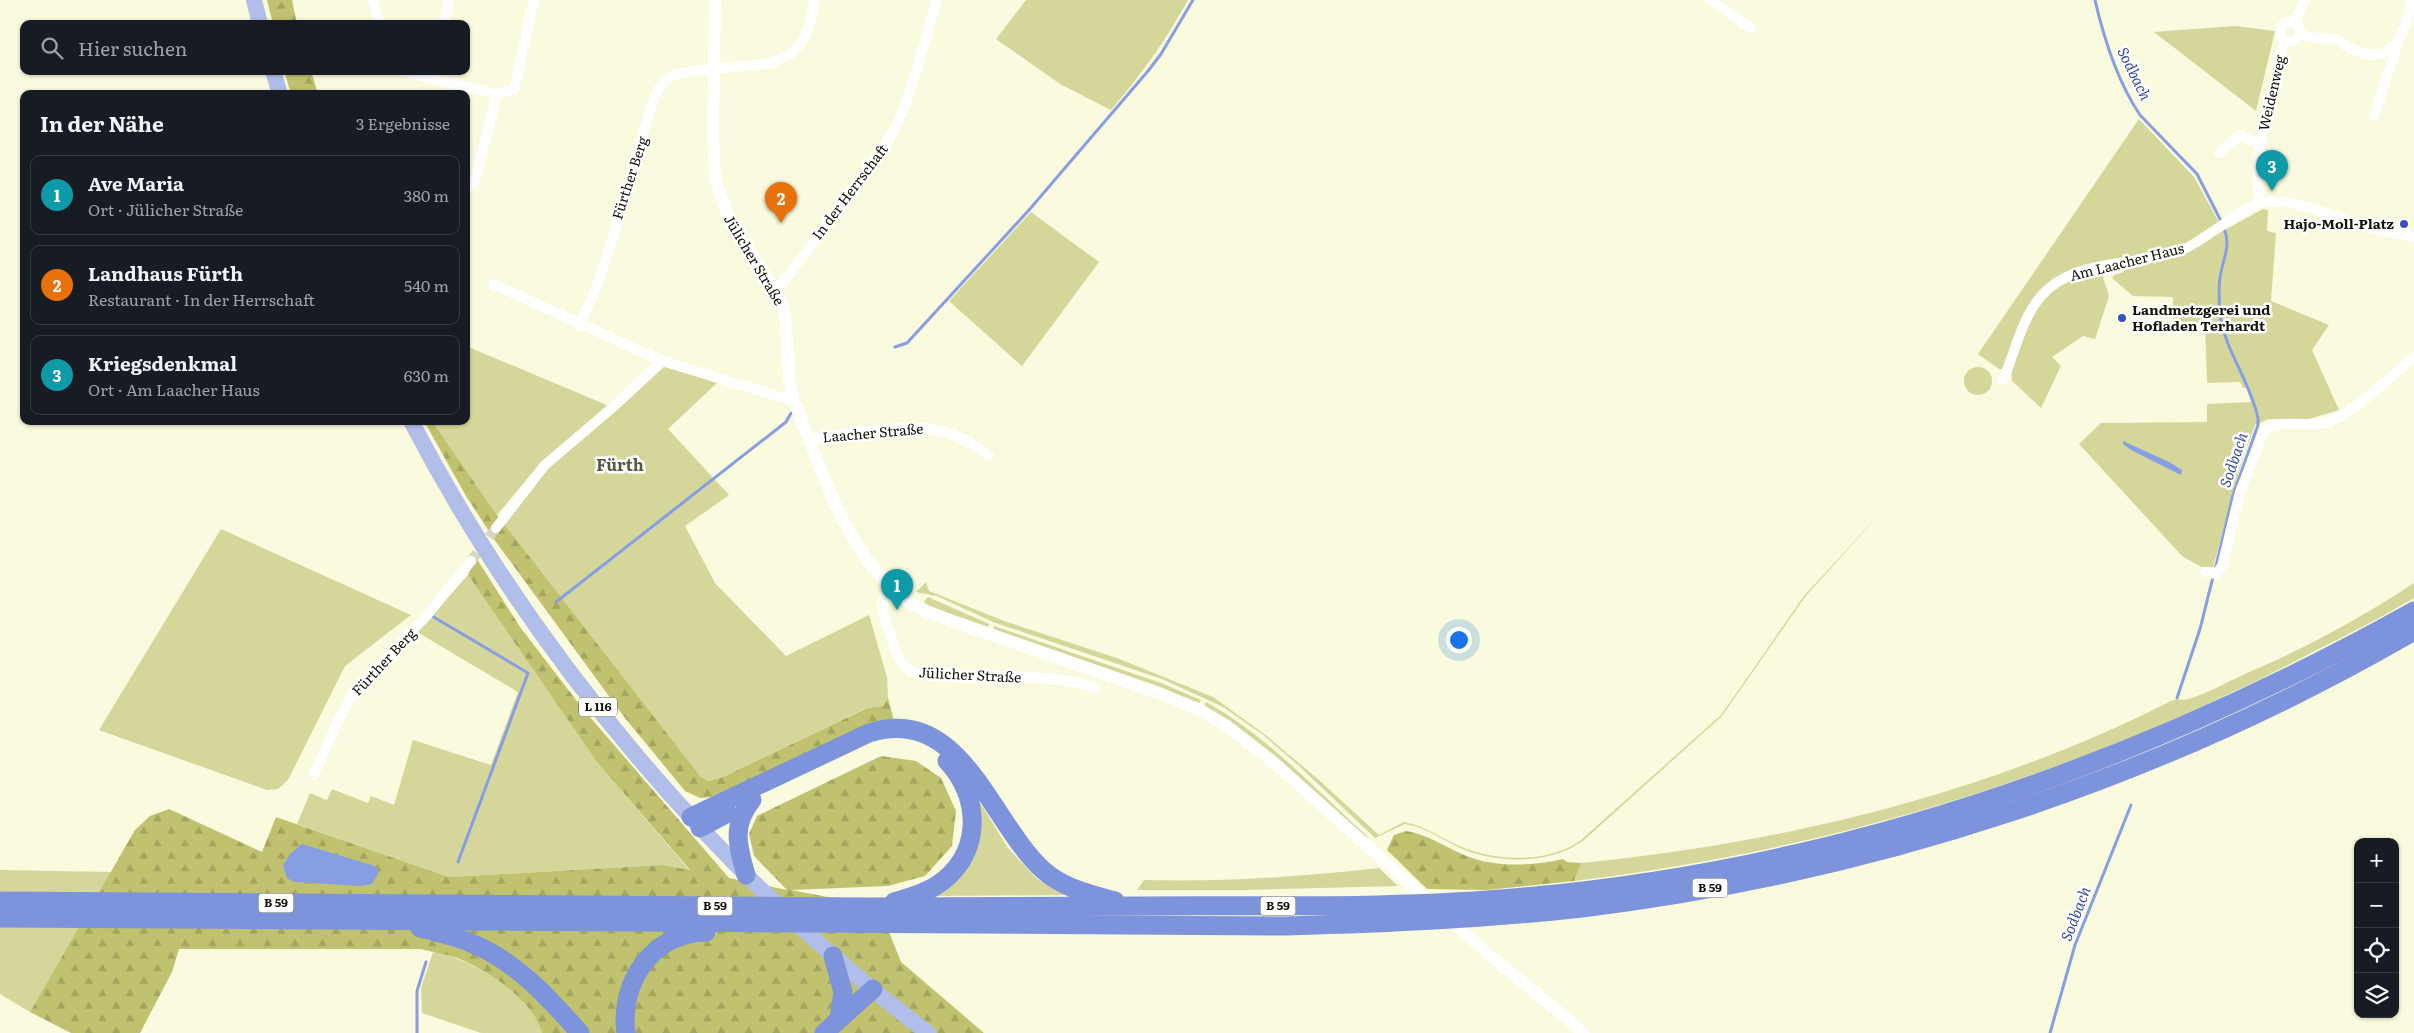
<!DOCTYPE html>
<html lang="de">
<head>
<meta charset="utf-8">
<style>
  body { margin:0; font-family:Literata,serif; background:#242831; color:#f1f3f6 }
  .controls { position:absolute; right:15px; bottom:15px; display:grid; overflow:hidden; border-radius:10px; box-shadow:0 1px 4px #0004 }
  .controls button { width:45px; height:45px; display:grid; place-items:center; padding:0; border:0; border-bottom:1px solid #363941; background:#171b24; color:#f1f3f6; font:25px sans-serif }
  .you { position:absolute; left:1458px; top:639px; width:18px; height:18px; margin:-12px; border:4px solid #fff; border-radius:50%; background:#1a73e8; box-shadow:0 0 0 8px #1a73e833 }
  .badge { display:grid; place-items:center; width:32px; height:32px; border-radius:50%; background:#1a73e8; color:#fff; font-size:16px; font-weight:700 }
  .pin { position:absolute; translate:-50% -41px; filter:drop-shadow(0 1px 2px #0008) }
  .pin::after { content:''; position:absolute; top:26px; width:18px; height:15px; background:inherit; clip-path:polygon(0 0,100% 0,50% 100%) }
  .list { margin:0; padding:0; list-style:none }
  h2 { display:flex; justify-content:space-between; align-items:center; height:65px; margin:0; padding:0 20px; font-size:21px }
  h2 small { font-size:16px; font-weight:400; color:#9ea1a6 }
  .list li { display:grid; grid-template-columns:32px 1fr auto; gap:15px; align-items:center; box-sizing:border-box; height:80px; margin:0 10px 10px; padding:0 10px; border:1px solid #363941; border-radius:10px }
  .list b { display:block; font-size:19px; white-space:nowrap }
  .list p { margin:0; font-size:16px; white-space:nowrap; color:#9ea1a6 }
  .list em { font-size:16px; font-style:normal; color:#9ea1a6 }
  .icon { flex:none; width:28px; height:28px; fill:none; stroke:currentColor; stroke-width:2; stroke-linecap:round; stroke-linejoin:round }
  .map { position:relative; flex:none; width:2414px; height:1033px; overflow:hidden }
  .search { position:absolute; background:#171b24; box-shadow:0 1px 4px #0004; left:20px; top:20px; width:450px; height:55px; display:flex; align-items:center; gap:12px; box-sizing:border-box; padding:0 18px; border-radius:10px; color:#9ea1a6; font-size:19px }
  .panel { position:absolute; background:#171b24; box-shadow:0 1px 4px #0004; left:20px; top:90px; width:450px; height:335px; border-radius:10px }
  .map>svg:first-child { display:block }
  .grass { fill:#d5d79a }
  .forest { fill:url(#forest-firs) }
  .water { fill:#889ee4 }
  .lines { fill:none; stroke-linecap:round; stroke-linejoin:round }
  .stream { stroke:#889ee4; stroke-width:3 }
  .minor-tunnel { stroke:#d6d7be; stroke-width:10; stroke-dasharray:10 5; stroke-linecap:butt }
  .minor { stroke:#fff; stroke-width:10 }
  .tertiary { stroke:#fff; stroke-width:12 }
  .primary { stroke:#b1bee9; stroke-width:16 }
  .motorway { stroke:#7d93db; stroke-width:19 }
  .poi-dot { fill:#3b50c2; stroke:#fff; stroke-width:2 }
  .labels { text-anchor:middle; stroke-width:5; stroke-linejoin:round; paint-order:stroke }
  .shield { fill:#fff; stroke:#5a5a54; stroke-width:1 }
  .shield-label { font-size:12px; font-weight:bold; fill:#13130a }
  .street-label { font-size:14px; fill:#13130a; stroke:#fff }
  .poi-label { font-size:14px; font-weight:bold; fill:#13130a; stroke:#fff; text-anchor:end }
  .water-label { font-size:15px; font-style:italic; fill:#3b4ea1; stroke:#fff }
  .quarter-label { font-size:16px; font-weight:bold; fill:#575840; stroke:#fff }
</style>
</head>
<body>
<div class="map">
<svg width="2414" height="1033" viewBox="0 0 2414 1033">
  <defs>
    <pattern id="forest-firs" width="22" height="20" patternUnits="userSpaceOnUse" patternTransform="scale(1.25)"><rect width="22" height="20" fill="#c0c26f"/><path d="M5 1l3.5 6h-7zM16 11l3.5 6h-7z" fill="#a4a65f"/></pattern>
  </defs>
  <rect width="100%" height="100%" fill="#f9fade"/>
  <g class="grass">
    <path d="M1026,0h162c-22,40 -47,75 -77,110l-51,-26 -64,-45z"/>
    <polygon points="2235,26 2275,31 2256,111 2154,32"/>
    <polygon points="2139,119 2194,177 2220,224 2174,250 2090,266 2046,288 2002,369 1999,369 1978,354"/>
    <polygon points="2263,209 2268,210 2267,231 2276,233 2271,301 2329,325 2312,350 2339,410 2309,419 2268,419 2255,425 2242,461 2213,567 2202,567 2183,557 2079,444 2101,423 2207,422 2207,404 2251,402 2247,388 2243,388 2240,382 2207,383 2205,323 2173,324 2173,297 2133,296 2112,278 2114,275 2124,272 2124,269 2186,251"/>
    <polygon points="1031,212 1099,262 1022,366 949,301"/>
    <path d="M2095,271l7,3 7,22 -14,43 -12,-3 -31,21 9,9 -20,42 -29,-27c-3,-23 23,-81 43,-94 11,-7 27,-11 40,-16z"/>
    <polygon points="466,346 609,406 541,462 497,515 432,421 466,421"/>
    <polygon points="665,366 718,382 668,429 729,495 685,526 715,583 786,656 869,615 887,677 888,698 883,706 866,708 723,777 707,781 701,777 504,525 552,463 627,401"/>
    <circle cx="1978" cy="381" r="14"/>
    <path d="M1884,509l-79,88 -83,119 -138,124c-31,24 -83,24 -119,10 -20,-8 -38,-23 -60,-26l-30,14 -77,-73 -36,-31 -39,-27 -61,-28 -169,-57 -56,-26 -21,-4 10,-10 3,9 75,30 113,37 96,39 50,36 56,47 60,55 25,-13c23,4 41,19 63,27 34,13 85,13 114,-9l140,-125 83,-119z"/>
    <polygon points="221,529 411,615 345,666 288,780 278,789 267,790 99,730"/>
    <polygon points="468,575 598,763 690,871 662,865 449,877 297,824 310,793 327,800 332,789 368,803 371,796 394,805 413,740 491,765 518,692 417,632"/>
    <path d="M2414,583v15c-33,20 -68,37 -103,55 -229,121 -480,197 -737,228l7,-18c203,-20 407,-69 590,-162 5,-3 11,0 17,-2 19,-5 39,-17 57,-25 57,-24 118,-57 169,-91z"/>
    <polygon points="928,597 989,624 988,629 928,605 924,602"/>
    <polygon points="994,626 1161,683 1201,700 1198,705 993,631"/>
    <path d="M1206,702c63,35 110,88 163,136l-4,-1 -161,-130z"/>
    <polygon points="979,801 1008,848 1036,878 1065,895 936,896 977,843"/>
    <path d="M1379,868l19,18 -153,4h-108l7,-10c79,2 156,-3 235,-12z"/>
    <polygon points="0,870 112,872 30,1012 0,994"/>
    <path d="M433,952c37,6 100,42 109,81h-61l-59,-20 -1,-25z"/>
  </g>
  <g class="forest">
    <polygon points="267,0 292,0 297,24 273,24"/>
    <polygon points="284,71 311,71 318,94 291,94"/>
    <polygon points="424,421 432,421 497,515 701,777 708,781 723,777 867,708 883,706 888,698 894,721 712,797 700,798 685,791 625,718 496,542 466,496"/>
    <path d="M475,556l45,71 63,82 146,169 58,12 -33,-34 -5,-22 8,-18 124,-60 35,5 25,17 15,33 -4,35 -27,30 -37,10 -97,4 88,17 22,55 83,71h-442c-8,-33 -55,-63 -85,-75 -12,-4 -25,-6 -37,-9h-241l-7,23 -32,61h-69l-41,-21 105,-182 15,-14 19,-7 93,43 14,-35 173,60 213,-12 28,5 -93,-108 -129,-187z"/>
    <path d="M1406,831c21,3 39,16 58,24 29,13 69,11 99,4l4,3 14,1 -7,18 -87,9 -60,-1 -40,-39 7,-15z"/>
  </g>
  <g class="water">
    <polygon points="2123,441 2169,462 2182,470 2181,475 2131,450 2123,444"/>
    <polygon points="302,844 375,866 379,872 372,884 362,886 294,882 287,878 283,866 290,854"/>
  </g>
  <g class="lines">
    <g class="stream">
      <path d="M2095,0c9,39 22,81 45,115l57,59 24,47"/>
      <polyline points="895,347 907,343 1029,210 1148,71 1161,54 1193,0"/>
      <path d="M2215,570l18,-75 25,-70v-7c-8,-37 -33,-67 -38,-104 -1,-13 -2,-30 1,-42 3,-15 9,-26 4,-41"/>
      <polyline points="556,602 786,422 791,413"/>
      <polyline points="432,616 528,673 458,862"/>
      <polyline points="2177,698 2200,629 2213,577"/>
      <polyline points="417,1033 417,991 426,962"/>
      <polyline points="2050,1033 2075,945 2131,805"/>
    </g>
    <polyline class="minor-tunnel" points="471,561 496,528"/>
    <g class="minor">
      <polyline points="373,0 380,24"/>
      <polyline points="1710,0 1751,28"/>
      <circle cx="2290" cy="32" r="10"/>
      <polyline points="2295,23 2304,0"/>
      <polyline points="444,24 449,0"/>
      <path d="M2300,34c13,6 26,2 38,7 5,1 8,6 13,8 44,20 53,-15 61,-49"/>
      <polyline points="403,71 431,79"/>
      <polyline points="433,71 431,79 497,94 475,181 466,190"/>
      <polyline points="497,94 514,89 534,0"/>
      <polyline points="2374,116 2398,43"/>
      <polyline points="2219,153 2240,135 2261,145"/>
      <path d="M2260,202c-7,-42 5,-85 18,-125l-1,-14 8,-22"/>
      <polyline points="493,284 662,361"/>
      <polyline points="776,291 872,166 897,125 910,91 937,0"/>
      <path d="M579,325c29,-55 44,-127 63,-187 5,-15 11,-45 22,-56 8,-9 20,-9 31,-11 58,-10 113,9 119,-71"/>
      <path d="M2003,380c13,-30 20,-69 45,-91 36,-31 92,-23 134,-39 25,-10 66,-50 89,-49 34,1 66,17 98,27 15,4 30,6 45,9"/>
      <path d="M810,439c34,-5 95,-16 127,-9 19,4 36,14 52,25"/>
      <polyline points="496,528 545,465 613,407 662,361 794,401"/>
      <path d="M2205,572l11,2 6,-8 18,-74 24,-61c13,-13 43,-4 60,-8 26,-6 70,-49 90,-67"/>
      <path d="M891,585c-12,17 -9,29 -2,47 5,12 8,29 19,37 16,12 59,6 80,6 36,2 72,2 107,12"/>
      <polyline points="314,774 340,717 354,692 428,614 471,561"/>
    </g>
    <path class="tertiary" d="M715,0l-2,134 2,45 15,43 41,61 12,24 3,16 3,57 5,21c28,70 59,177 133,211l232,81 41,17 27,16 45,35 214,191 98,81"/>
    <g class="primary">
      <polyline points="254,0 260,24"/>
      <polyline points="273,71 280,94"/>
      <path d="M411,421c122,234 306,453 517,612"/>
    </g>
    <g class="motorway">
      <path d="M691,817l178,-84c92,-30 121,89 174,137 20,18 46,24 72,31"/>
      <polyline points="700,828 728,813"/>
      <path d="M746,875c-8,-28 -15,-50 6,-75"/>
      <path d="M0,901c289,2 578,4 867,6 91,0 182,0 273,-1 128,-1 256,3 384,-9 316,-28 614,-132 890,-286"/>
      <path d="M894,902c14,-4 28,-8 40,-15 48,-28 49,-88 13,-126"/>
      <path d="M0,918l1287,8c99,-3 197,-7 295,-18 291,-35 579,-130 832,-277"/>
      <path d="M420,928c17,4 35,8 51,15 45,18 78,55 109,90"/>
      <polyline points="833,956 843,992 839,1019"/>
      <path d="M626,1033c-7,-50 26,-100 80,-101"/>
      <polyline points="824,1033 873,989"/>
    </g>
  </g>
  <g class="poi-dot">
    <circle cx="2404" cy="224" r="5"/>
    <circle cx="2122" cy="318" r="5"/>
  </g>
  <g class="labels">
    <g class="shield">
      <rect x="579" y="697.5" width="38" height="19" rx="4"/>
      <rect x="1692.5" y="878.5" width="35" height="19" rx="4"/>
      <rect x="258.5" y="893.5" width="35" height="19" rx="4"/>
      <rect x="697.5" y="896.5" width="35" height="19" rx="4"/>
      <rect x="1260.5" y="896.5" width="35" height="19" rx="4"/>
    </g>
    <g class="shield-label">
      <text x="598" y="711">L 116</text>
      <text x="1710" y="892">B 59</text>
      <text x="276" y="907">B 59</text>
      <text x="715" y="910">B 59</text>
      <text x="1278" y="910">B 59</text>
    </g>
    <g class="street-label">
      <text transform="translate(2272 93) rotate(-77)" y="5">Weidenweg</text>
      <text transform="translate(630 178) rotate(-72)" y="5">Fürther Berg</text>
      <text transform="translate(850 192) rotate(-53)" y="5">In der Herrschaft</text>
      <text transform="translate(754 260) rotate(59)" y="5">Jülicher Straße</text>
      <text transform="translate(2127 262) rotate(-14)" y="5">Am Laacher Haus</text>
      <text transform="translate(873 433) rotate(-5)" y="5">Laacher Straße</text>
      <text transform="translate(384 662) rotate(-47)" y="5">Fürther Berg</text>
      <text transform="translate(970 675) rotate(3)" y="5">Jülicher Straße</text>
    </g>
    <g class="poi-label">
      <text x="2394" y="229">Hajo-Moll-Platz</text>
      <text x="2132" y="315" text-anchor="start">Landmetzgerei und<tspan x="2132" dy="16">Hofladen Terhardt</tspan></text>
    </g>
    <g class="water-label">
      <text transform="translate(2134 74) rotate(64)" y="5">Sodbach</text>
      <text transform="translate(2234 460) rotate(-71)" y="5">Sodbach</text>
      <text transform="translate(2076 914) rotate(-69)" y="5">Sodbach</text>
    </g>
    <g class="quarter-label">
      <text x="620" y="471">Fürth</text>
    </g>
  </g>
</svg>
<div class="controls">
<button>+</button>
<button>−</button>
<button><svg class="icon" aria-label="locate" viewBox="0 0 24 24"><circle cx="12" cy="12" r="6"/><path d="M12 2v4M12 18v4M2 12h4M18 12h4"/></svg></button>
<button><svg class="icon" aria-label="layers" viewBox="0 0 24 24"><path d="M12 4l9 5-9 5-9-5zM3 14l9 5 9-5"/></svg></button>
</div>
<div class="you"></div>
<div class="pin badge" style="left:897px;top:610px;background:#0f9aa8">1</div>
<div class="pin badge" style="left:781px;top:223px;background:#e8710a">2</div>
<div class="pin badge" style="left:2272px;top:191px;background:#0f9aa8">3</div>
<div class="search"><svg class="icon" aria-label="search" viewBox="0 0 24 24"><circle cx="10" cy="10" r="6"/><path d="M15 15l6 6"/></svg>Hier suchen</div>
<section class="panel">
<h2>In der Nähe<small>3 Ergebnisse</small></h2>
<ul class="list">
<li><span class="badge" style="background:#0f9aa8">1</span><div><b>Ave Maria</b><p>Ort · Jülicher Straße</p></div><em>380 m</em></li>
<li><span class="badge" style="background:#e8710a">2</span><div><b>Landhaus Fürth</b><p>Restaurant · In der Herrschaft</p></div><em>540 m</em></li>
<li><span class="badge" style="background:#0f9aa8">3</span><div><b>Kriegsdenkmal</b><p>Ort · Am Laacher Haus</p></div><em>630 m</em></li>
</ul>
</section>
</div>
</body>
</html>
